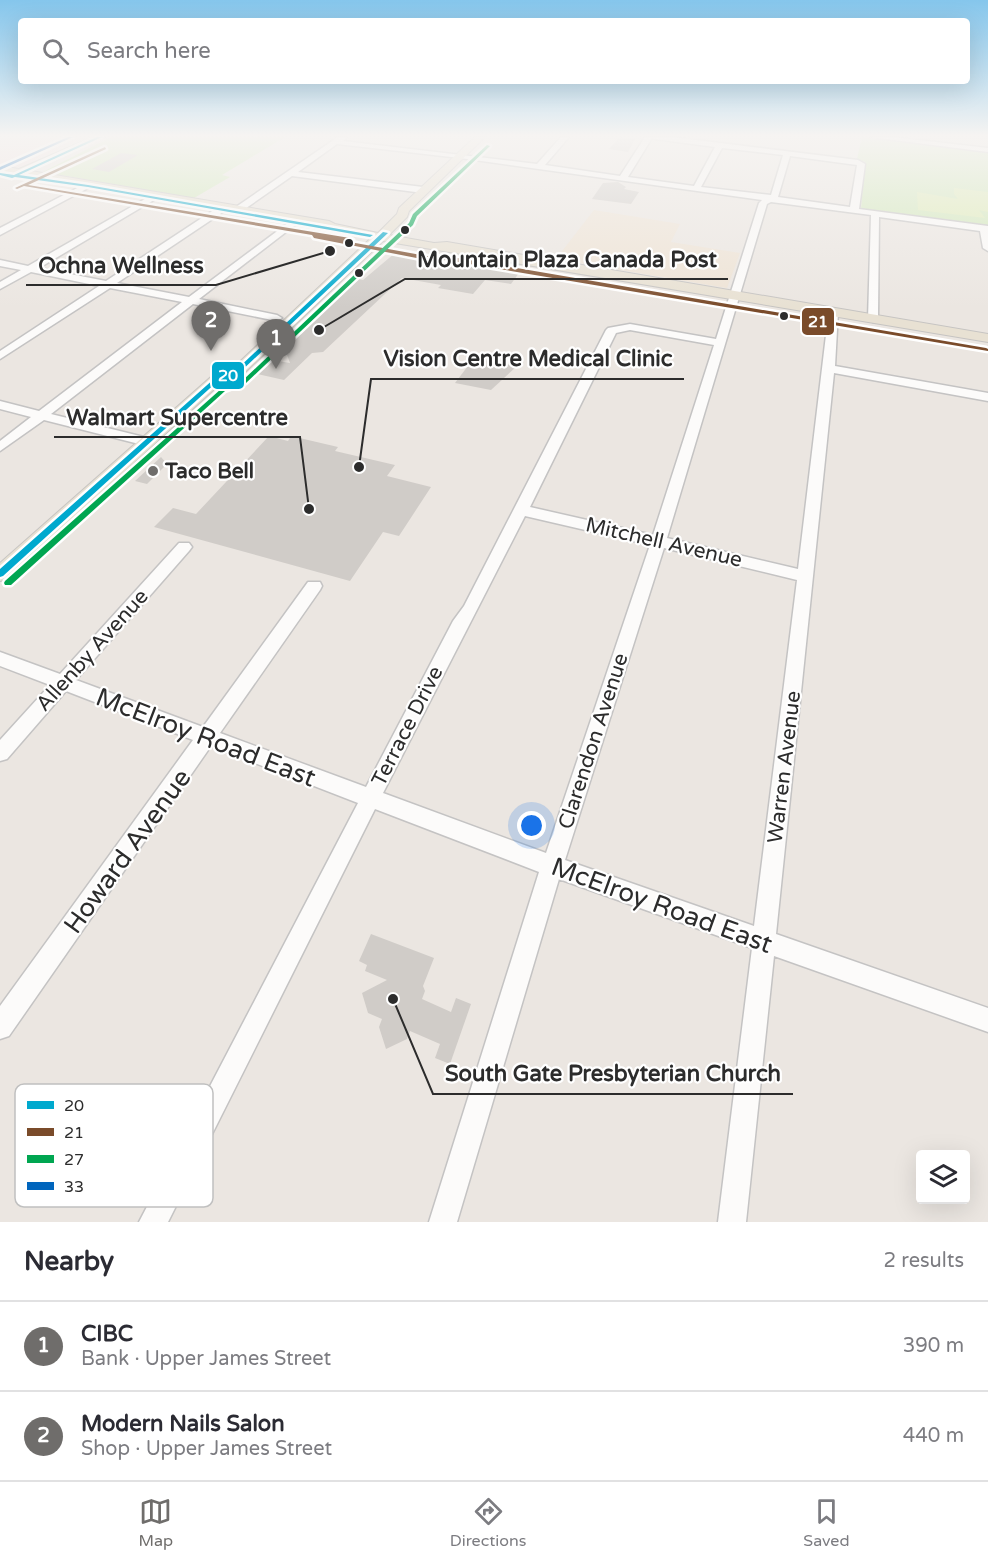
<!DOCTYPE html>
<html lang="en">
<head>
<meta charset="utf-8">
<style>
  body { margin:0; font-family:"Varela Round",sans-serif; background:#f2f2f3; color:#2b2b33 }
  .controls { position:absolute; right:18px; bottom:18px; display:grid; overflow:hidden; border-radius:6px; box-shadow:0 6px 24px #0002 }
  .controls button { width:54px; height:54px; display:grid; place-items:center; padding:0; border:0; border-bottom:2px solid #e1e1e2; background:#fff; color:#2b2b33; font:30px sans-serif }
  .you { position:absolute; left:532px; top:826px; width:21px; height:21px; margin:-15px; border:4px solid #fff; border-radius:50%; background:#1a73e8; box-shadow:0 0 0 9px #1a73e833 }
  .badge { display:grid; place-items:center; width:39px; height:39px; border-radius:50%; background:#6f6d6b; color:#fff; font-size:20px; font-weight:700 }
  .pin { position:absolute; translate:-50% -50px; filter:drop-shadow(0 2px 3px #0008) }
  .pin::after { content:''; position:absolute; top:32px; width:21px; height:18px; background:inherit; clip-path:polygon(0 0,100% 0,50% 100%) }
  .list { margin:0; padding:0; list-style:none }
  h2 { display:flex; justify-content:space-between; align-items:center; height:78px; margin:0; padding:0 24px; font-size:26px }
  h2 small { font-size:20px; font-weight:400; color:#7c7c81 }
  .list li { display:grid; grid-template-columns:39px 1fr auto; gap:18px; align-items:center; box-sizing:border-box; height:90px; padding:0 24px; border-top:2px solid #e1e1e2 }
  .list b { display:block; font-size:22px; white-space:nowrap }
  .list p { margin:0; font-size:20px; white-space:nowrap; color:#7c7c81 }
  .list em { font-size:20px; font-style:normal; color:#7c7c81 }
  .icon { flex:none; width:33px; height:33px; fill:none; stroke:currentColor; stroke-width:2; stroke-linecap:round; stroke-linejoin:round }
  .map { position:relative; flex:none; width:988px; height:1222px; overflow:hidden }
  .search { position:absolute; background:#fff; box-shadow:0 6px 24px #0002; left:18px; right:18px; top:18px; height:66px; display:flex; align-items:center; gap:15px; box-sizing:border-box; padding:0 21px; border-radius:6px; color:#7c7c81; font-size:22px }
  .sheet { height:258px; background:#fff }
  nav { display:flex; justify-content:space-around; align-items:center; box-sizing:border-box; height:84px; border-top:2px solid #e1e1e2; background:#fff; font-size:16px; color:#7c7c81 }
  nav a { display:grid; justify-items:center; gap:3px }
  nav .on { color:#6f6d6b }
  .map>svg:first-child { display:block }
  .education { fill:#eee3d5 }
  .medical { fill:#f1dfdf }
  .green { fill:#d0e8b8 }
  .pitch { fill:#ddecb5 }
  .building { fill:#d0ccc8 }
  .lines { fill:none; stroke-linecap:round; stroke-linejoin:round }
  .minor-casing { stroke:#c4c3c3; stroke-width:3 }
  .major-casing { stroke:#c6c4c2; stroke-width:2 }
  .minor { fill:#fcfbfa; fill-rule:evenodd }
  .major { fill:#e8e1d3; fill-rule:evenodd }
  .bus-1-casing { stroke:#fff; stroke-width:5 }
  .bus-2-casing { stroke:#fff; stroke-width:5 }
  .bus-3-casing { stroke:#fff; stroke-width:5 }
  .bus-4-casing { stroke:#fff; stroke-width:5 }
  .bus-1 { fill:#00a9ce; fill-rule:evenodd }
  .bus-2 { fill:#7a4b2a; fill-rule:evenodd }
  .bus-3 { fill:#00a651; fill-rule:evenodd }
  .bus-4 { fill:#0065bd; fill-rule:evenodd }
  .bus-dot { fill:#2c2c2c; stroke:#fff; stroke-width:2 }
  .poi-dot { fill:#6f6d6b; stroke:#fff; stroke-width:2 }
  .labels { text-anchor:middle; stroke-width:4.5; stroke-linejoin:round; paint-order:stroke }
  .poi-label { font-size:21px; font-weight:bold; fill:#2c2c2c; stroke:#fff; text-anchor:start }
  .street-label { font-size:21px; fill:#2c2c2c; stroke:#fff }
  .near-street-label { font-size:26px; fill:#2c2c2c; stroke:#fff }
  .key { fill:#fff; stroke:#c0c0c0; stroke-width:1.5 }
  .key-label { font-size:16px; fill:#2c2c2c }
  .leader { fill:none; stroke:#2c2c2c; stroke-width:2 }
  .callout-dot { fill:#2c2c2c; stroke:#fff; stroke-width:2 }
  .callout-label { font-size:22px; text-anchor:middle; font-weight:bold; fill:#2c2c2c; stroke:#fff; stroke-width:4.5; stroke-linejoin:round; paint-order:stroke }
  .line-badge { stroke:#fff; stroke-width:2 }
  .badge-label { font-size:16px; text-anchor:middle; font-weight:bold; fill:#fff }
</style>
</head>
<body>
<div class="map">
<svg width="988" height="1222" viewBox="0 0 988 1222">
  <rect width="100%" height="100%" fill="#ebe6e1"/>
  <polygon class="education" points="594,210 680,224 671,242 740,253 727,288 556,259"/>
  <polygon class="medical" points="0,137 85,137 23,166 11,168 0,166"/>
  <g class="green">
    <polygon points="111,137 285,137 222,175 230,177 194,198 43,172"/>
    <polygon points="862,137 988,152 988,226 861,209 865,162 857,159"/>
  </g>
  <polygon class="pitch" points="954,188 988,192 988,212 979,210 985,218 918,210 917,192 958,199 954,194"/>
  <g class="building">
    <polygon points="620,137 635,139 628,152 609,149"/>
    <polygon points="121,153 138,155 109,172 92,169"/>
    <polygon points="618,182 626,187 624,189 639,192 631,204 592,199 603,183"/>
    <polygon points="395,253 450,262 453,259 477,263 475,266 519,273 511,284 485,280 473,294 438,288 441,285 402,278 323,352 312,353 284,380 253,373 266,361 272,360 290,363 283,344 357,279 363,280"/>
    <polygon points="474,358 517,366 491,390 455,383"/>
    <polygon points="269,436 288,441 291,436 338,447 335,451 395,465 387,476 431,487 399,536 383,532 350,581 154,527 173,508 196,514"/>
    <polygon points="161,457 167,464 147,484 135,481"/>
    <polygon points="371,934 434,958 423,986 425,991 422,999 451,1012 456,998 471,1004 450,1064 435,1058 440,1044 410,1031 407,1039 386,1049 379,1027 382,1019 368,1013 362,993 387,980 365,971 367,965 359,961"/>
  </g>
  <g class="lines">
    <g class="minor-casing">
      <g id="minor">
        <path d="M338,137h9l-4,4 194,23 24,-27h8l-24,28 75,11 25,-39h27l186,23 7,4 -6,45 129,17v25l-5,-3 -3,-17 -101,-14 -1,102 -5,3 -5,-3 3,-104 -100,-13 -4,2 -100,334 131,31 31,-259 4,-1 5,3 -3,54 153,27v8l-154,-28 -58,561 212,74v24l-214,-76 -28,266h-28l34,-274 -193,-69 -102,343h-28l110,-350 -164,-63 -207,413h-29l219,-419 -147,-57 -202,290 -9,3v-33l193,-266 -127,-49 -59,68 -7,2v-21l50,-55 -50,-19v-14l60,22 119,-131h10l3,4 -3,4 -113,129 127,47 105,-145h12l2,4 -2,4 -100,143 146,54 87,-166 11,-15 142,-276 2,-2 22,-4 86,15 43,-136 3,-3 -302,-42 -123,-14 -39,28 125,15 4,3 -4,3 -131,-17 -53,37h-6v-4zM652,138l3,1 60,8 -21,39 -66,-9zM722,148l61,7 -12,40 -70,-8zM790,156l67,9 -7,42 -72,-10zM630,330l84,15 -61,190 -123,-28 86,-174zM525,516l125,29 -104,308 -163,-60zM664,548l133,32 -43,346 -189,-66z"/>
        <polygon points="870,137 892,137 988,148 988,152"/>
        <polygon points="85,184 92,186 0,235 0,228"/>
        <polygon points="152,195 159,197 39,268 106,281 220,206 226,206 226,210 117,283 189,297 296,217 299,218 299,222 199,299 277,315 282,318 277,321 193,304 51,414 152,439 154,442 152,445 147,446 44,420 0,451 0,441 31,417 0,409 0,401 39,411 182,302 110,288 0,359 0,351 99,286 31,272 0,289 0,282 21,270 0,266 0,260 28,266"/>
      </g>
    </g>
    <g class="major-casing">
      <polygon id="major" points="93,137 105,137 31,171 329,221 335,224 378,233 397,214 399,208 475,137 485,137 409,211 407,217 389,235 434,243 447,242 988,334 988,342 383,241 241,376 222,382 7,579 0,581 0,563 212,376 231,370 371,238 311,225 21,176 17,177 0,172 0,166 19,169"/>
    </g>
    <use href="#minor" class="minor"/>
    <use href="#major" class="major"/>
    <g class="bus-1-casing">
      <g id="bus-1">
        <polygon points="97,137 102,137 19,175 88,185 373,235 370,237 88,187 15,177 12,178 0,175 0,173 14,175"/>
        <polygon points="383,232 388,233 238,374 219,380 3,576 0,577 0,569 215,378 234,372"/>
      </g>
    </g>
    <g class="bus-2-casing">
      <polygon id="bus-2" points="105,147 106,149 28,185 350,238 353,240 350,242 432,257 446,256 986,348 988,349 988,351 446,260 432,261 314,238 312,235 24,186 17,189 15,188"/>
    </g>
    <g class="bus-3-casing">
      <polygon id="bus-3" points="487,145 490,146 417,216 413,225 246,383 225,391 11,585 5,585 4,583 5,581 221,389 242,381 409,223 413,214"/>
    </g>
    <g class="bus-4-casing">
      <polygon id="bus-4" points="68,137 73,137 0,170 0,167"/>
    </g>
    <use href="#bus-1" class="bus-1"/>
    <use href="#bus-2" class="bus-2"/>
    <use href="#bus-3" class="bus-3"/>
    <use href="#bus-4" class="bus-4"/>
  </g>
  <linearGradient id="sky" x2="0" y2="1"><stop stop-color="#85c6ec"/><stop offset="0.44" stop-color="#f6f4f2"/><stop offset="1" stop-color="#f6f4f2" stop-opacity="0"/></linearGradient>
  <rect width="988" height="308" fill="url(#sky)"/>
  <g class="bus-dot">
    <circle cx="405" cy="230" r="5"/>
    <circle cx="349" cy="243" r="5"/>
    <circle cx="359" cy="273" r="5"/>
    <circle cx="784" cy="316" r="5"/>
  </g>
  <circle class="poi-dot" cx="153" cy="471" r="6"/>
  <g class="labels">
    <g class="poi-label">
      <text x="165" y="478">Taco Bell</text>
    </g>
    <g class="street-label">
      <text transform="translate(664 542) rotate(13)" y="7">Mitchell Avenue</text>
      <text transform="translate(92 650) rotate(-48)" y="7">Allenby Avenue</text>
      <text transform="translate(407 726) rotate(-63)" y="7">Terrace Drive</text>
      <text transform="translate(593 741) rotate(-72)" y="7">Clarendon Avenue</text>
      <text transform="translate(784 767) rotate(-83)" y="7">Warren Avenue</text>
    </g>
    <g class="near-street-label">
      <text transform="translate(206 737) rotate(21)" y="9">McElroy Road East</text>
      <text transform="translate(127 851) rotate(-54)" y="9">Howard Avenue</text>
      <text transform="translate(662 905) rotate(20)" y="9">McElroy Road East</text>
    </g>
  </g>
  <rect x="15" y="1084" width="198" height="123" rx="9" class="key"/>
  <rect x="27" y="1101" width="27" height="8" fill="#00a9ce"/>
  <rect x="27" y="1128" width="27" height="8" fill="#7a4b2a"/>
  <rect x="27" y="1155" width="27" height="8" fill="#00a651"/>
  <rect x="27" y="1182" width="27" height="8" fill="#0065bd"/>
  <g class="key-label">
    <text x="64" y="1111">20</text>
    <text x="64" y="1138">21</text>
    <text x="64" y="1165">27</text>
    <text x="64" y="1192">33</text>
  </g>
  <path class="leader" d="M319 330L405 279H728M330 251L216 285H26M359 467L371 379H684M309 509L300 437H54M393 999L433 1094H793"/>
  <g class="callout-dot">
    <circle cx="319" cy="330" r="6"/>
    <circle cx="330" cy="251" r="6"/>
    <circle cx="359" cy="467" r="6"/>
    <circle cx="309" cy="509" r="6"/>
    <circle cx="393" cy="999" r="6"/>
  </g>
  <g class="callout-label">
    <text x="567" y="267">Mountain Plaza Canada Post</text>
    <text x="121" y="273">Ochna Wellness</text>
    <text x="528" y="366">Vision Centre Medical Clinic</text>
    <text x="177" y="425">Walmart Supercentre</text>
    <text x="613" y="1081">South Gate Presbyterian Church</text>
  </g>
  <g class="line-badge">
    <rect x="801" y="307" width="34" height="29" rx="6" fill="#7a4b2a"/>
    <rect x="211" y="361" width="34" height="29" rx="6" fill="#00a9ce"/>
  </g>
  <g class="badge-label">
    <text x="818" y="327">21</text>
    <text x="228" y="381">20</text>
  </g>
</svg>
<div class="controls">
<button><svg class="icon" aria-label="layers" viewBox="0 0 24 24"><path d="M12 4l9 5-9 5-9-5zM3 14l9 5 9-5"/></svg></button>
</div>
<div class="you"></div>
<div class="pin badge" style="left:276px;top:369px">1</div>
<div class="pin badge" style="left:211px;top:351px">2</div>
<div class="search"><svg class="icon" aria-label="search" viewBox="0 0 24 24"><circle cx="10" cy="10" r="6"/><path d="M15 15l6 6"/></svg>Search here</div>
</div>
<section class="sheet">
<h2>Nearby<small>2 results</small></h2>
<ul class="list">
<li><span class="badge">1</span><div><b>CIBC</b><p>Bank · Upper James Street</p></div><em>390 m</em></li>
<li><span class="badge">2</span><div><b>Modern Nails Salon</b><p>Shop · Upper James Street</p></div><em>440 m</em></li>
</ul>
</section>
<nav>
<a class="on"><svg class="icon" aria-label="map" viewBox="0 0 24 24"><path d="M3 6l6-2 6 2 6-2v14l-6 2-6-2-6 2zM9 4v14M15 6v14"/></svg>Map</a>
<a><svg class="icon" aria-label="directions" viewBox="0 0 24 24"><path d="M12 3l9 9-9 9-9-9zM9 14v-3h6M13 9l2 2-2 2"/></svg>Directions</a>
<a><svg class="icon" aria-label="saved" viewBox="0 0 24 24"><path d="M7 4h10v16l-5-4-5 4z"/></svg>Saved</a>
</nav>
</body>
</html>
